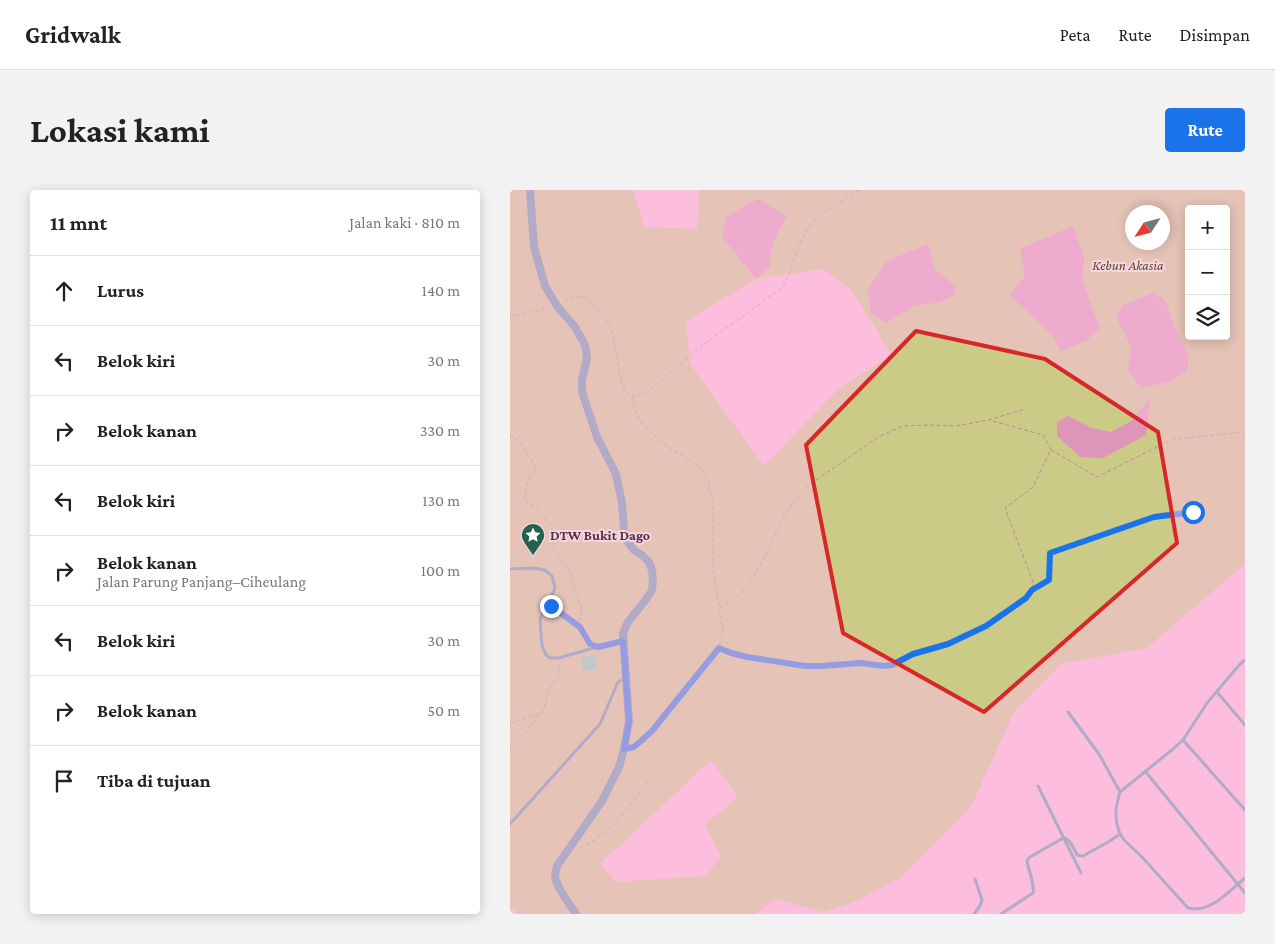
<!DOCTYPE html>
<html lang="id">
<head>
<meta charset="utf-8">
<style>
  body { margin:0; font-family:"Crimson Pro",serif; background:#f2f2f2; color:#222 }
  .controls { position:absolute; right:15px; top:15px; display:grid; overflow:hidden; border-radius:5px; box-shadow:0 2px 12px #0003 }
  .controls button { width:45px; height:45px; display:grid; place-items:center; padding:0; border:0; border-bottom:1px solid #e0e0e0; background:#fff; color:#222; font:25px sans-serif }
  .compass { position:absolute; left:615px; top:15px; width:45px; height:45px; border-radius:50%; background:#fff; box-shadow:0 2px 12px #0003; rotate:234deg }
  .stop { position:absolute; width:15px; height:15px; margin:-11px; border:4px solid #1a73e8; border-radius:50%; background:#fff }
  .stop.end { background:#1a73e8; border-color:#fff; box-shadow:0 1px 5px #0008 }
  .list { margin:0; padding:0; list-style:none }
  h2 { display:flex; justify-content:space-between; align-items:center; height:65px; margin:0; padding:0 20px; font-size:21px }
  h2 small { font-size:16px; font-weight:400; color:#767676 }
  .list li { display:grid; grid-template-columns:32px 1fr auto; gap:15px; align-items:center; box-sizing:border-box; height:70px; padding:0 20px; border-top:1px solid #e0e0e0 }
  .list b { display:block; font-size:19px; white-space:nowrap }
  .list p { margin:0; font-size:16px; white-space:nowrap; color:#767676 }
  .list em { font-size:16px; font-style:normal; color:#767676 }
  .icon { flex:none; width:28px; height:28px; fill:none; stroke:currentColor; stroke-width:2; stroke-linecap:round; stroke-linejoin:round }
  .map { position:relative; flex:none; width:735px; height:724px; overflow:hidden; border-radius:5px }
  header { display:flex; align-items:center; gap:30px; box-sizing:border-box; height:70px; padding:0 25px; background:#fff; border-bottom:1px solid #e0e0e0 }
  header strong { font-size:24px }
  nav { display:flex; gap:28px; margin-inline-start:auto; font-size:18px }
  .intro { display:flex; align-items:center; justify-content:space-between; box-sizing:border-box; height:120px; padding:0 30px }
  h1 { margin:0; font-size:35px }
  .button { padding:12px 22px; border-radius:5px; background:#1a73e8; color:#fff; font-size:18px; font-weight:700 }
  main { display:flex; gap:30px; padding:0 30px }
  aside { flex:1; background:#fff; border-radius:5px; box-shadow:0 2px 12px #0003 }
  .map>svg:first-child { display:block }
  .green { fill:#cbcb87; fill-rule:evenodd }
  .water { fill:#de95ba }
  .building { fill:#7cd4b3 }
  .lines { fill:none; stroke-linecap:round; stroke-linejoin:round }
  .path { stroke:#b7889f; stroke-width:1; stroke-dasharray:4 2.5; stroke-linecap:butt }
  .service { stroke:#5a94ad; stroke-width:3 }
  .tertiary { stroke:#5a94ad; stroke-width:8 }
  .route { stroke:#1a73e8; stroke-width:6 }
  .marked { fill:none; stroke:#d62828; stroke-width:4; stroke-linejoin:round }
  .labels { text-anchor:middle; stroke-width:4; stroke-linejoin:round; paint-order:stroke }
  .park-label { font-size:14px; font-style:italic; fill:#545219; stroke:#fad4e6 }
  .poi-label { font-size:14px; font-weight:bold; fill:#4b333f; stroke:#fad4e6; text-anchor:start }
</style>
</head>
<body>
<header>
<strong>Gridwalk</strong>
<nav><a>Peta</a><a>Rute</a><a>Disimpan</a></nav>
</header>
<div class="intro"><h1>Lokasi kami</h1><a class="button">Rute</a></div>
<main>
<aside>
<h2>11 mnt<small>Jalan kaki · 810 m</small></h2>
<ul class="list">
<li><svg class="icon" aria-label="ahead" viewBox="0 0 24 24"><path d="M12 20V5M6 11l6-6 6 6"/></svg><div><b>Lurus</b></div><em>140 m</em></li>
<li><svg class="icon" aria-label="left" viewBox="0 0 24 24"><path d="M17 20v-9H6M10 6l-5 5 5 5"/></svg><div><b>Belok kiri</b></div><em>30 m</em></li>
<li><svg class="icon" aria-label="right" viewBox="0 0 24 24"><path d="M7 20v-9h11M14 6l5 5-5 5"/></svg><div><b>Belok kanan</b></div><em>330 m</em></li>
<li><svg class="icon" aria-label="left" viewBox="0 0 24 24"><path d="M17 20v-9H6M10 6l-5 5 5 5"/></svg><div><b>Belok kiri</b></div><em>130 m</em></li>
<li><svg class="icon" aria-label="right" viewBox="0 0 24 24"><path d="M7 20v-9h11M14 6l5 5-5 5"/></svg><div><b>Belok kanan</b><p>Jalan Parung Panjang–Ciheulang</p></div><em>100 m</em></li>
<li><svg class="icon" aria-label="left" viewBox="0 0 24 24"><path d="M17 20v-9H6M10 6l-5 5 5 5"/></svg><div><b>Belok kiri</b></div><em>30 m</em></li>
<li><svg class="icon" aria-label="right" viewBox="0 0 24 24"><path d="M7 20v-9h11M14 6l5 5-5 5"/></svg><div><b>Belok kanan</b></div><em>50 m</em></li>
<li><svg class="icon" aria-label="arrive" viewBox="0 0 24 24"><path d="M6 21V4h12l-3 4 3 4H6"/></svg><div><b>Tiba di tujuan</b></div></li>
</ul>
</aside>
<div class="map">
<svg width="735" height="724" viewBox="0 0 735 724">
  <rect width="100%" height="100%" fill="#fcbedc"/>
  <path class="green" d="M0,0h123l11,37 53,2 2,-39h546v374l-98,84 -86,16 -47,48 -43,95 -71,71 -46,24 -30,10 -50,-13 -18,15h-239l-3,-6 -4,2zM679,19h37v127h-37zM622,22h30v30h-30zM313,79l29,22 40,64 -53,33 -75,78 -74,-102 -4,-43 70,-42zM201,570l27,37 -33,27 16,32 -15,20 -91,6 -14,-19z"/>
  <g class="water">
    <path d="M248,9l29,18c-10,16 -18,31 -17,50l-14,12 -33,-41 3,-21z"/>
    <polygon points="563,36 574,67 572,90 590,138 576,151 551,161 543,147 500,105 515,86 510,59"/>
    <polygon points="418,54 425,80 446,96 445,105 430,112 404,116 376,133 361,124 358,99 377,71"/>
    <polygon points="643,103 655,110 666,140 679,166 677,181 659,192 631,198 618,180 621,156 606,127 613,115"/>
    <polygon points="640,207 636,245 593,268 570,267 547,246 547,232 558,226 582,238 601,242 623,230"/>
  </g>
  <polygon class="building" points="86,465 87,479 73,481 71,467"/>
  <g class="lines">
    <g class="path">
      <polyline points="54,112 63,107 72,107 80,112 94,127 102,138 111,191 115,202 122,208 128,228 135,237 155,255 186,274 193,281 197,286 203,314 203,377 213,442 209,457 142,541 130,552 122,558"/>
      <polyline points="0,125 3,126 39,118"/>
      <path d="M122,207l15,-5 57,-48 78,-56c12,-20 15,-46 29,-64 10,-12 35,-25 48,-34"/>
      <polyline points="0,245 9,251 26,278 19,289 14,309 26,318 41,336 44,359 61,383 65,403 72,416 70,431"/>
      <polyline points="541,260 587,287 663,249 735,242"/>
      <polyline points="523,400 539,390 540,363 644,327 683,323"/>
      <path d="M210,417c3,-2 7,-3 10,-5 25,-15 42,-62 55,-87 5,-10 13,-19 21,-28l74,-51 23,-10 25,-1 28,1 33,-6 36,-11"/>
      <polyline points="209,457 221,463 237,467 295,476 310,476 351,473 374,476 382,475 403,464 438,454 476,436 516,408 522,400 523,392 495,318 523,297 541,259 533,245 479,230"/>
      <polyline points="0,533 33,522"/>
      <polyline points="0,556 3,555 33,522 39,500 49,484 49,474"/>
      <path d="M70,657c31,-11 50,-43 70,-68"/>
    </g>
    <g class="service">
      <polyline points="0,379 23,378 35,380 42,386 45,398 39,411 41,416 70,437 80,454 88,457 113,452"/>
      <polyline points="39,411 30,429 32,456 36,465 40,468 49,468 87,457"/>
      <polyline points="707,502 735,535"/>
      <polyline points="558,522 589,564 610,602"/>
      <polyline points="673,550 735,620"/>
      <polyline points="635,581 735,703"/>
      <polyline points="528,596 571,683"/>
      <polyline points="0,634 90,534 108,492 116,488"/>
      <path d="M610,644c-6,-16 -5,-26 0,-42l53,-43 10,-9 24,-37 33,-39 5,-4"/>
      <polyline points="464,724 470,716 472,710 465,689"/>
      <path d="M491,724l32,-21c2,-9 -5,-23 -6,-33l3,-3 33,-19c7,0 11,11 14,17l6,1 27,-15 10,-7 4,6 18,17 46,51c22,6 41,-17 57,-30"/>
    </g>
    <path class="tertiary" d="M20,0l4,57 11,39 12,20 18,21 10,18 2,13 -5,22v12l15,45 19,37 6,29 2,27 4,12 6,8 9,6 6,6 3,8 1,11 -1,9 -5,8 -19,24 -5,11 6,88 -5,28 -5,18 -17,34 -45,65c0,1 -2,7 -2,8 -1,11 15,30 21,40"/>
  </g>
  <g class="lines">
    <polyline class="route" points="41,416 70,437 80,454 88,457 113,451 119,531 114,559 124,557 142,541 209,458 221,463 237,467 295,476 310,476 351,473 374,476 382,475 403,464 438,454 476,436 516,408 522,400 539,390 540,363 644,327 683,322"/>
  </g>
  <path d="M0 0H735V724H0ZM406,141l129,28 113,73 19,111 -193,169 -141,-79 -37,-188z" fill="#fcbedc" fill-opacity=".55" fill-rule="evenodd"/>
  <path class="marked" d="M406,141l129,28 113,73 19,111 -193,169 -141,-79 -37,-188z"/>
  <defs>
    <g id="sight-pin" transform="scale(1.25)"><path d="M0 17L-7.5 6A9.5 9.5 0 1 1 7.5 6Z" fill="#25624e" stroke="#fad4e6"/><path d="M0-6L1.8-2.2L6-1.7L2.9 1.2L3.7 5.4L0 3.3L-3.7 5.4L-2.9 1.2L-6-1.7L-1.8-2.2Z" fill="#fff"/></g>
  </defs>
  <g fill-rule="evenodd">
    <use href="#sight-pin" x="23" y="345"/>
  </g>
  <g class="labels">
    <g class="park-label">
      <text x="618" y="80">Kebun Akasia</text>
    </g>
    <g class="poi-label">
      <text x="40" y="350">DTW Bukit Dago</text>
    </g>
  </g>
</svg>
<div class="controls">
<button>+</button>
<button>−</button>
<button><svg class="icon" aria-label="layers" viewBox="0 0 24 24"><path d="M12 4l9 5-9 5-9-5zM3 14l9 5 9-5"/></svg></button>
</div>
<svg class="compass" viewBox="-18 -18 36 36"><path d="M0-13l5 13h-10z" fill="#e53935"/><path d="M0 13l5-13h-10z" fill="#767676"/></svg>
<div class="stop" style="left:683px;top:322px"></div>
<div class="stop end" style="left:41px;top:416px"></div>
</div>
</main>
</body>
</html>
